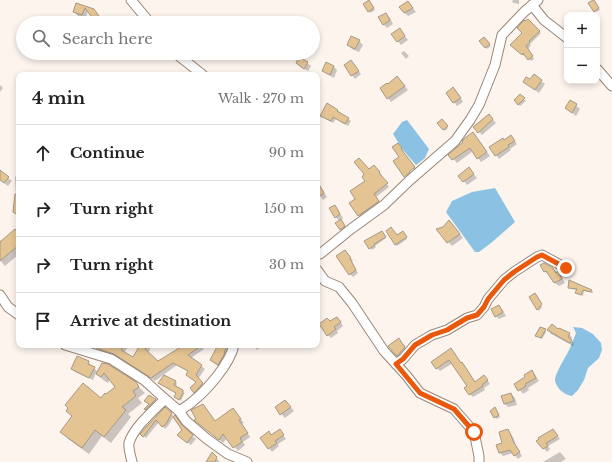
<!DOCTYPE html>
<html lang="en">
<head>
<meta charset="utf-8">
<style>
  body { margin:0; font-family:"Libre Baskerville",serif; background:#f2f2f2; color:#222 }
  .controls { position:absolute; right:12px; top:12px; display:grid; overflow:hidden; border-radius:8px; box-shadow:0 2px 6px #0003 }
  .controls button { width:36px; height:36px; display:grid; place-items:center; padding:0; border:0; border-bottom:1px solid #e0e0e0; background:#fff; color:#222; font:20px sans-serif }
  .stop { position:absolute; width:12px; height:12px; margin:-9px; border:3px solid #ea580c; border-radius:50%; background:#fff }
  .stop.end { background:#ea580c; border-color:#fff; box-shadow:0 1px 4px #0008 }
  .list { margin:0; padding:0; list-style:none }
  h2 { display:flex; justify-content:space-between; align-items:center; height:52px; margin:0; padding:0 16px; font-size:17px }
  h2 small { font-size:13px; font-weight:400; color:#767676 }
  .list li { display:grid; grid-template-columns:26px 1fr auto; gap:12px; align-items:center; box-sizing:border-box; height:56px; padding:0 16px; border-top:1px solid #e0e0e0 }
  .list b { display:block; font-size:15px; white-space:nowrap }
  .list em { font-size:13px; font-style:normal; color:#767676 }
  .icon { flex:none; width:22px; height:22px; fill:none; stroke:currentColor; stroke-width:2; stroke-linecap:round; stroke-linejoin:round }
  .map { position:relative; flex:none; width:612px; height:462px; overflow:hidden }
  .search { position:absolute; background:#fff; box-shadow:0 2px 6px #0003; left:16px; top:16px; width:304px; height:44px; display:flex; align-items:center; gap:10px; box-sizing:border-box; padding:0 14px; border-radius:22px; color:#767676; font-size:15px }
  .panel { position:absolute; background:#fff; box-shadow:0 2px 6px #0003; left:16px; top:72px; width:304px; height:276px; border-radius:8px }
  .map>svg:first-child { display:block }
  .water { fill:#8bc2e3 }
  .shadow { fill:#0003 }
  .building { fill:#e5c493; stroke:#a69985 }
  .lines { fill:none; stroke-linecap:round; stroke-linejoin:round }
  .minor-casing { stroke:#998677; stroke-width:11 }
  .minor { stroke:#fff; stroke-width:9 }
  .route { stroke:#ea580c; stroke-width:5 }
</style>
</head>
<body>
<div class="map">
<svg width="612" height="462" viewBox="0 0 612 462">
  <rect width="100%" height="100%" fill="#fdf4ee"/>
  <g class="water">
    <polygon points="407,120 429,149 425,158 416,165 403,150 393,134 402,122"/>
    <polygon points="495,188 515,222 491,243 479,252 475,252 446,212 452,201 472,192"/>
    <path d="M573,327l9,1 11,6 8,9 1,7 -3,8 -11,10 -4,12 -6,10 -6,6c-8,-1 -16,-8 -17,-16 0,-7 12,-25 15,-32 2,-5 4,-10 6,-15z"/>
  </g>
  <g class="shadow">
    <polygon points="513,0 519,0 519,4 514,3 512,2"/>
    <polygon points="408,2 416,12 408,16 404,12"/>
    <polygon points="595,2 600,10 596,12 595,11"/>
    <polygon points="370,3 375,10 370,13 369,11"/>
    <polygon points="76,4 94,10 102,20 98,23 88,11 86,18 78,16 74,12"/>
    <polygon points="386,14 390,18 393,24 387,28 383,24"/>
    <polygon points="528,20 541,33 530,44 531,45 528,49 534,59 531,61 525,54 524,56 513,47 523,33"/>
    <polygon points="400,29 408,40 401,45 392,34"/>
    <polygon points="484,38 491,46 487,49 481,41"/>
    <polygon points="359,41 363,45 359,52 352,49 348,45"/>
    <polygon points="404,51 409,56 406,59 401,53"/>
    <polygon points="351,61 361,74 355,79 352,75"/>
    <polygon points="297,63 307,63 311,66 308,71 300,67"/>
    <polygon points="334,67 337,70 334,78 327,74 323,71"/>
    <polygon points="534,76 545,84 539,93 524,82 531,81"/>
    <polygon points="397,77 408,90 391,102 388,98 388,85"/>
    <polygon points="0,85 3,88 0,92"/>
    <polygon points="457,92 463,102 457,106 454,102"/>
    <polygon points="520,95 526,101 520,106 515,100"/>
    <polygon points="571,101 580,109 576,116 566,108"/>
    <polygon points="337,110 351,121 348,126 336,119 333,123 324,118 321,115"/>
    <polygon points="492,118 496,123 482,135 479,132"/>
    <polygon points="442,120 448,128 445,131 438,123"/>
    <polygon points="473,133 476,137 490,156 481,162 473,151 457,163 450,155"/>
    <polygon points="511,136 517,144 510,149 511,150 499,159 491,147 505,141"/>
    <polygon points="401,147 404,152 403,152 417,171 408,180 406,177 414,170 400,157"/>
    <polygon points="374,166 382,175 381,176 389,187 376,197 381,204 361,218 350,203 356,199 367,181 369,170"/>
    <polygon points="469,169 477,178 467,185 464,181"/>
    <polygon points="0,172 12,181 8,186 0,180"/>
    <polygon points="19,173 19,216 14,211 16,196 15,177"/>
    <polygon points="319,185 322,189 327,197 323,200 317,192 317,186"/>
    <polygon points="334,206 338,210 343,218 340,220 346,228 342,231 336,223 340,221 335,217"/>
    <polygon points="453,225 463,238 452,246 438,230"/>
    <polygon points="387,231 397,236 404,233 407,239 397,246"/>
    <polygon points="383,233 386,238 375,246 376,247 372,250 366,242"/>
    <polygon points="19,234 19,254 5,266 0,260 0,240 2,242"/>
    <polygon points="348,254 353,261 352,262 358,273 353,277 350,274"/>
    <polygon points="541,265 552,268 561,276 565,283 559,286 555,283 550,274 549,275 545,271"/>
    <polygon points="569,287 591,290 593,292 593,293 584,291 583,296 578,294 577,290 571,289"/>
    <polygon points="536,296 542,307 539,311 530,297"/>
    <polygon points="498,306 502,309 506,316 499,319 496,316"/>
    <polygon points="340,321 343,326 337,331 338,333 331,338 328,335 330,322"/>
    <polygon points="545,330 546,332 542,339 538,337"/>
    <polygon points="548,330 558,331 569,334 572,337 571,340 574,344 573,346 551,334"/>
    <polygon points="99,345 129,345 124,353 134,358 141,345 152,345 148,353 158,362 181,348 179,345 201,345 204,349 191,358 205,369 198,379 206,387 197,395 191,389 197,383 189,372 177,365 155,381 118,357 101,351 97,348"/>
    <polygon points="220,345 232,345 222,368 215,364 212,360"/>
    <polygon points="253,345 263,345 257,350"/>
    <polygon points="389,346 404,347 407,350 400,358"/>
    <polygon points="451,349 455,353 461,364 465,367 476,383 487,380 490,384 484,388 485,390 473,397 470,394 468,386 453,363 440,371 437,368"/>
    <polygon points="88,362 91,365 91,367 94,368 98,372 102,364 135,383 145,393 138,398 142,403 128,414 131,417 111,443 102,436 89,454 68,439 62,432 117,387 110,379 108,383 103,380 96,373 93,380 75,372 72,369"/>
    <polygon points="532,372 535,375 539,381 528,388 529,390 523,394 515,384 526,377"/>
    <polygon points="164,376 176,382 177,384 175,387 184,393 184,394 181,401 177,398 177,394 159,383"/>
    <polygon points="511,394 515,398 517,405 508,407 505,404"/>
    <polygon points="154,400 157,401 147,411 145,409"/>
    <polygon points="289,405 294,411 285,418 276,408"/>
    <polygon points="165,408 178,420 184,429 196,439 191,445 182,438 183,430 174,416 168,426 165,429 159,422 146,438 141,434"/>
    <polygon points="206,409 216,422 236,413 244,423 242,424 250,437 243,442 245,445 238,451 227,438 223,443 199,423 197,419"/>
    <polygon points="496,410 500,417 497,419 495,417"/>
    <polygon points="507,430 513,437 517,448 522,456 518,459 513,453 503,456 500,453 498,445 504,443"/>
    <polygon points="553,430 560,439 548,446 550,449 547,452 538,441"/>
    <polygon points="280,431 286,439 278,444 279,446 272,452 261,438 272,436"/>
    <polygon points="560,452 566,459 561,462 543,462"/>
    <polygon points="212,454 220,462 207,462"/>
  </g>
  <g class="building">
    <polygon points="369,0 374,8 368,12 363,4"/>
    <polygon points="593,0 594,0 599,8 594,12 588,3"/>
    <polygon points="408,1 413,8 404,13 399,7"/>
    <polygon points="76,3 94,9 99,16 94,20 85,8 82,15 73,12"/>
    <polygon points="386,13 390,20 383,25 378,17"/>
    <polygon points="528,19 540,31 529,41 530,42 526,46 533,56 528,60 523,53 522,55 510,45 522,33 517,28 524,20 525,21"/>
    <polygon points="400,28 405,36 397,42 391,34"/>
    <polygon points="351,36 360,40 355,49 347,45"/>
    <polygon points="484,37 490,44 485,48 479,41"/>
    <polygon points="299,57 308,62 304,69 296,63"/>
    <polygon points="351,60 359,71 351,76 344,65"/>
    <polygon points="326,62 334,66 330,75 322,71"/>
    <polygon points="534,74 542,80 535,90 523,82 526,77 530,79"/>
    <polygon points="397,76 405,86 387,99 380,88 387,83 388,84"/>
    <polygon points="453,87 461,98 453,103 446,93"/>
    <polygon points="520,94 525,98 518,105 514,100"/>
    <polygon points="570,100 577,104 572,113 565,108"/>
    <polygon points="327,103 338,110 337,111 349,118 345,124 333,117 331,121 320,116"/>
    <polygon points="489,114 493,119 478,133 473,127"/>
    <polygon points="442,119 448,126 443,130 437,123"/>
    <polygon points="473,132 487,152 477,159 470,148 452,160 448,155 463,142 462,141 465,138"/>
    <polygon points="511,135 515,141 508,145 509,147 495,156 489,147 503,138 504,140"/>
    <polygon points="398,143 402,148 401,149 415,167 409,172 410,172 404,177 393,161 399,157 392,147"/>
    <polygon points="359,158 369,169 374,165 380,172 379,173 388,183 374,194 379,201 358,216 349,203 355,199 350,191 365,181 362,177 364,174 354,162"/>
    <polygon points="469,167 474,174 463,182 458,176"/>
    <polygon points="0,170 9,177 4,183 0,180"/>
    <polygon points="317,181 324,193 317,198"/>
    <polygon points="15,194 19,194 19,216 13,212"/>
    <polygon points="335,205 340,214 335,218 329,208"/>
    <polygon points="341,219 345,226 340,230 335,223"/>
    <polygon points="449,220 460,234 447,243 436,229 443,227"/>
    <polygon points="391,227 397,235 403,231 407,237 395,245 386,231"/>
    <polygon points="15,229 19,233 19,245 0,261 0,242"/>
    <polygon points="382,231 386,237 374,244 375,245 369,249 364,241"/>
    <polygon points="345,250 351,258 350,259 356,270 349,275 336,256"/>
    <polygon points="544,263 553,268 556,273 558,271 562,279 554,283 546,271 544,272 540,265"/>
    <polygon points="569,280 592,290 591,292 583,290 581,295 575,293 577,289 568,288"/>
    <polygon points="535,293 542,304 537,310 529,297"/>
    <polygon points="499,305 503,312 495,317 491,309"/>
    <polygon points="337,317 341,322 334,327 336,329 327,336 319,324 327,318 330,321"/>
    <polygon points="552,324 558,329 559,328 570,333 568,337 572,340 570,343 547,330"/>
    <polygon points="540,327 546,329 541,338 535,336"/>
    <polygon points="399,338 403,345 404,345 405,347 397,356 388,346"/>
    <polygon points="98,345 124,345 121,350 133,357 140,345 147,345 145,349 158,361 184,345 202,345 188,355 202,365 196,375 203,383 194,393 190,388 196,382 186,375 188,371 173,363 151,378 114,354 96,348"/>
    <polygon points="218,345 227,345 224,353 225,353 218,365 210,360"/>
    <polygon points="451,348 461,363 462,362 475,382 484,375 488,380 482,385 483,386 469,395 464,388 467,386 449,360 436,369 431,362"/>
    <polygon points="77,356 89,361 88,364 95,367 89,378 71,369"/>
    <polygon points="102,363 108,364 136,382 139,387 133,391 136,396 122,407 126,410 104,437 95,430 82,448 60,432 72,416 66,411 68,408 65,405 83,383 101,398 105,393 106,394 115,387 104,373 101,377 96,374"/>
    <polygon points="532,370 536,378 525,384 526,386 518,391 514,384 525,377 524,375"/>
    <polygon points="164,375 176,381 174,385 183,390 183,393 179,400 174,397 176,393 158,383"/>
    <polygon points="511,393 514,401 504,404 501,396"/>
    <polygon points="149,395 155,399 156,399 145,410 144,409 149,404 144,401"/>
    <polygon points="285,400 291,407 280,415 275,407"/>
    <polygon points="203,404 215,421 233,408 241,419 239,420 248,433 240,438 242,442 233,448 223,434 219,440 194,420 196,419 191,410"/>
    <polygon points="165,407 172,413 166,424 162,427 156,420 143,437 140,434 149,424"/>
    <polygon points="495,407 499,415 494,418 490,411"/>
    <polygon points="175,415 182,425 193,435 187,443 177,435 182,430 173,417"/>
    <polygon points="280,429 284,435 275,441 277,443 268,449 260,438 269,431 271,435"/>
    <polygon points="508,429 510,433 514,443 520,452 514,456 510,450 499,453 496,445 502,443 499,432"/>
    <polygon points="553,429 558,436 546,443 548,446 543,449 536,441 539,439 538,438"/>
    <polygon points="212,452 217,457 215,462 206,462"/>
  </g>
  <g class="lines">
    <g class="minor-casing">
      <g id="minor">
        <polyline points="131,0 146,18 148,23"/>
        <polyline points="532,5 544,20 567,38"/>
        <polyline points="175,53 203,75"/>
        <polyline points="597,69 612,86"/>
        <polyline points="317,254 320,254 351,229 384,205 410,180 455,141 470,120 479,105 495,65 502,35 524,12 538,0"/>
        <polyline points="317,270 325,281 339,287 352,303 384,351 406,375 420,393 454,409 474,432 479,456 479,462"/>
        <polyline points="0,295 8,307 19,315"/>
        <polyline points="65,345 111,359 144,380 165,399"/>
        <polyline points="396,364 403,359 415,345 432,335 447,330 467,318 477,315 484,307 488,299 504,280 514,272 537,257 542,255 566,268"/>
        <path d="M179,411c4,-3 9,-5 13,-9 15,-12 38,-38 42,-57"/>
        <path d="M132,462c-1,-5 -4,-14 -3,-19 4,-15 25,-33 36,-44l14,12 7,10 21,18 21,15 19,8"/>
      </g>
    </g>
    <use href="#minor" class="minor"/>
  </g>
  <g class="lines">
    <polyline class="route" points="474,432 454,409 420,393 396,364 403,359 415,345 432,335 447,330 467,318 477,315 484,307 488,299 504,280 514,272 537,257 542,255 566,268"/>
  </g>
</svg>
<div class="controls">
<button>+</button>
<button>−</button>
</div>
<div class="stop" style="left:474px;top:432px"></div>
<div class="stop end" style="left:566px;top:268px"></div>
<div class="search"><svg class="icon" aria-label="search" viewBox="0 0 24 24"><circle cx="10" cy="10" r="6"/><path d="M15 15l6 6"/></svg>Search here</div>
<section class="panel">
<h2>4 min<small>Walk · 270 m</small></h2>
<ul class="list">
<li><svg class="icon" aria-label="ahead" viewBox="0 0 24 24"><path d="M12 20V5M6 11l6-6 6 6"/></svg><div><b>Continue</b></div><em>90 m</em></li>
<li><svg class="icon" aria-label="right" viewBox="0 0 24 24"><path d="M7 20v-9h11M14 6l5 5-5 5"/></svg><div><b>Turn right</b></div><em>150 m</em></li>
<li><svg class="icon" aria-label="right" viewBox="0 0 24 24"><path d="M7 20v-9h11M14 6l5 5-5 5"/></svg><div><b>Turn right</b></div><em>30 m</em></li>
<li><svg class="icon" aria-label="arrive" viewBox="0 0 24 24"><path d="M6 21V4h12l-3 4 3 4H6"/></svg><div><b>Arrive at destination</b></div></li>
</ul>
</section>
</div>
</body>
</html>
